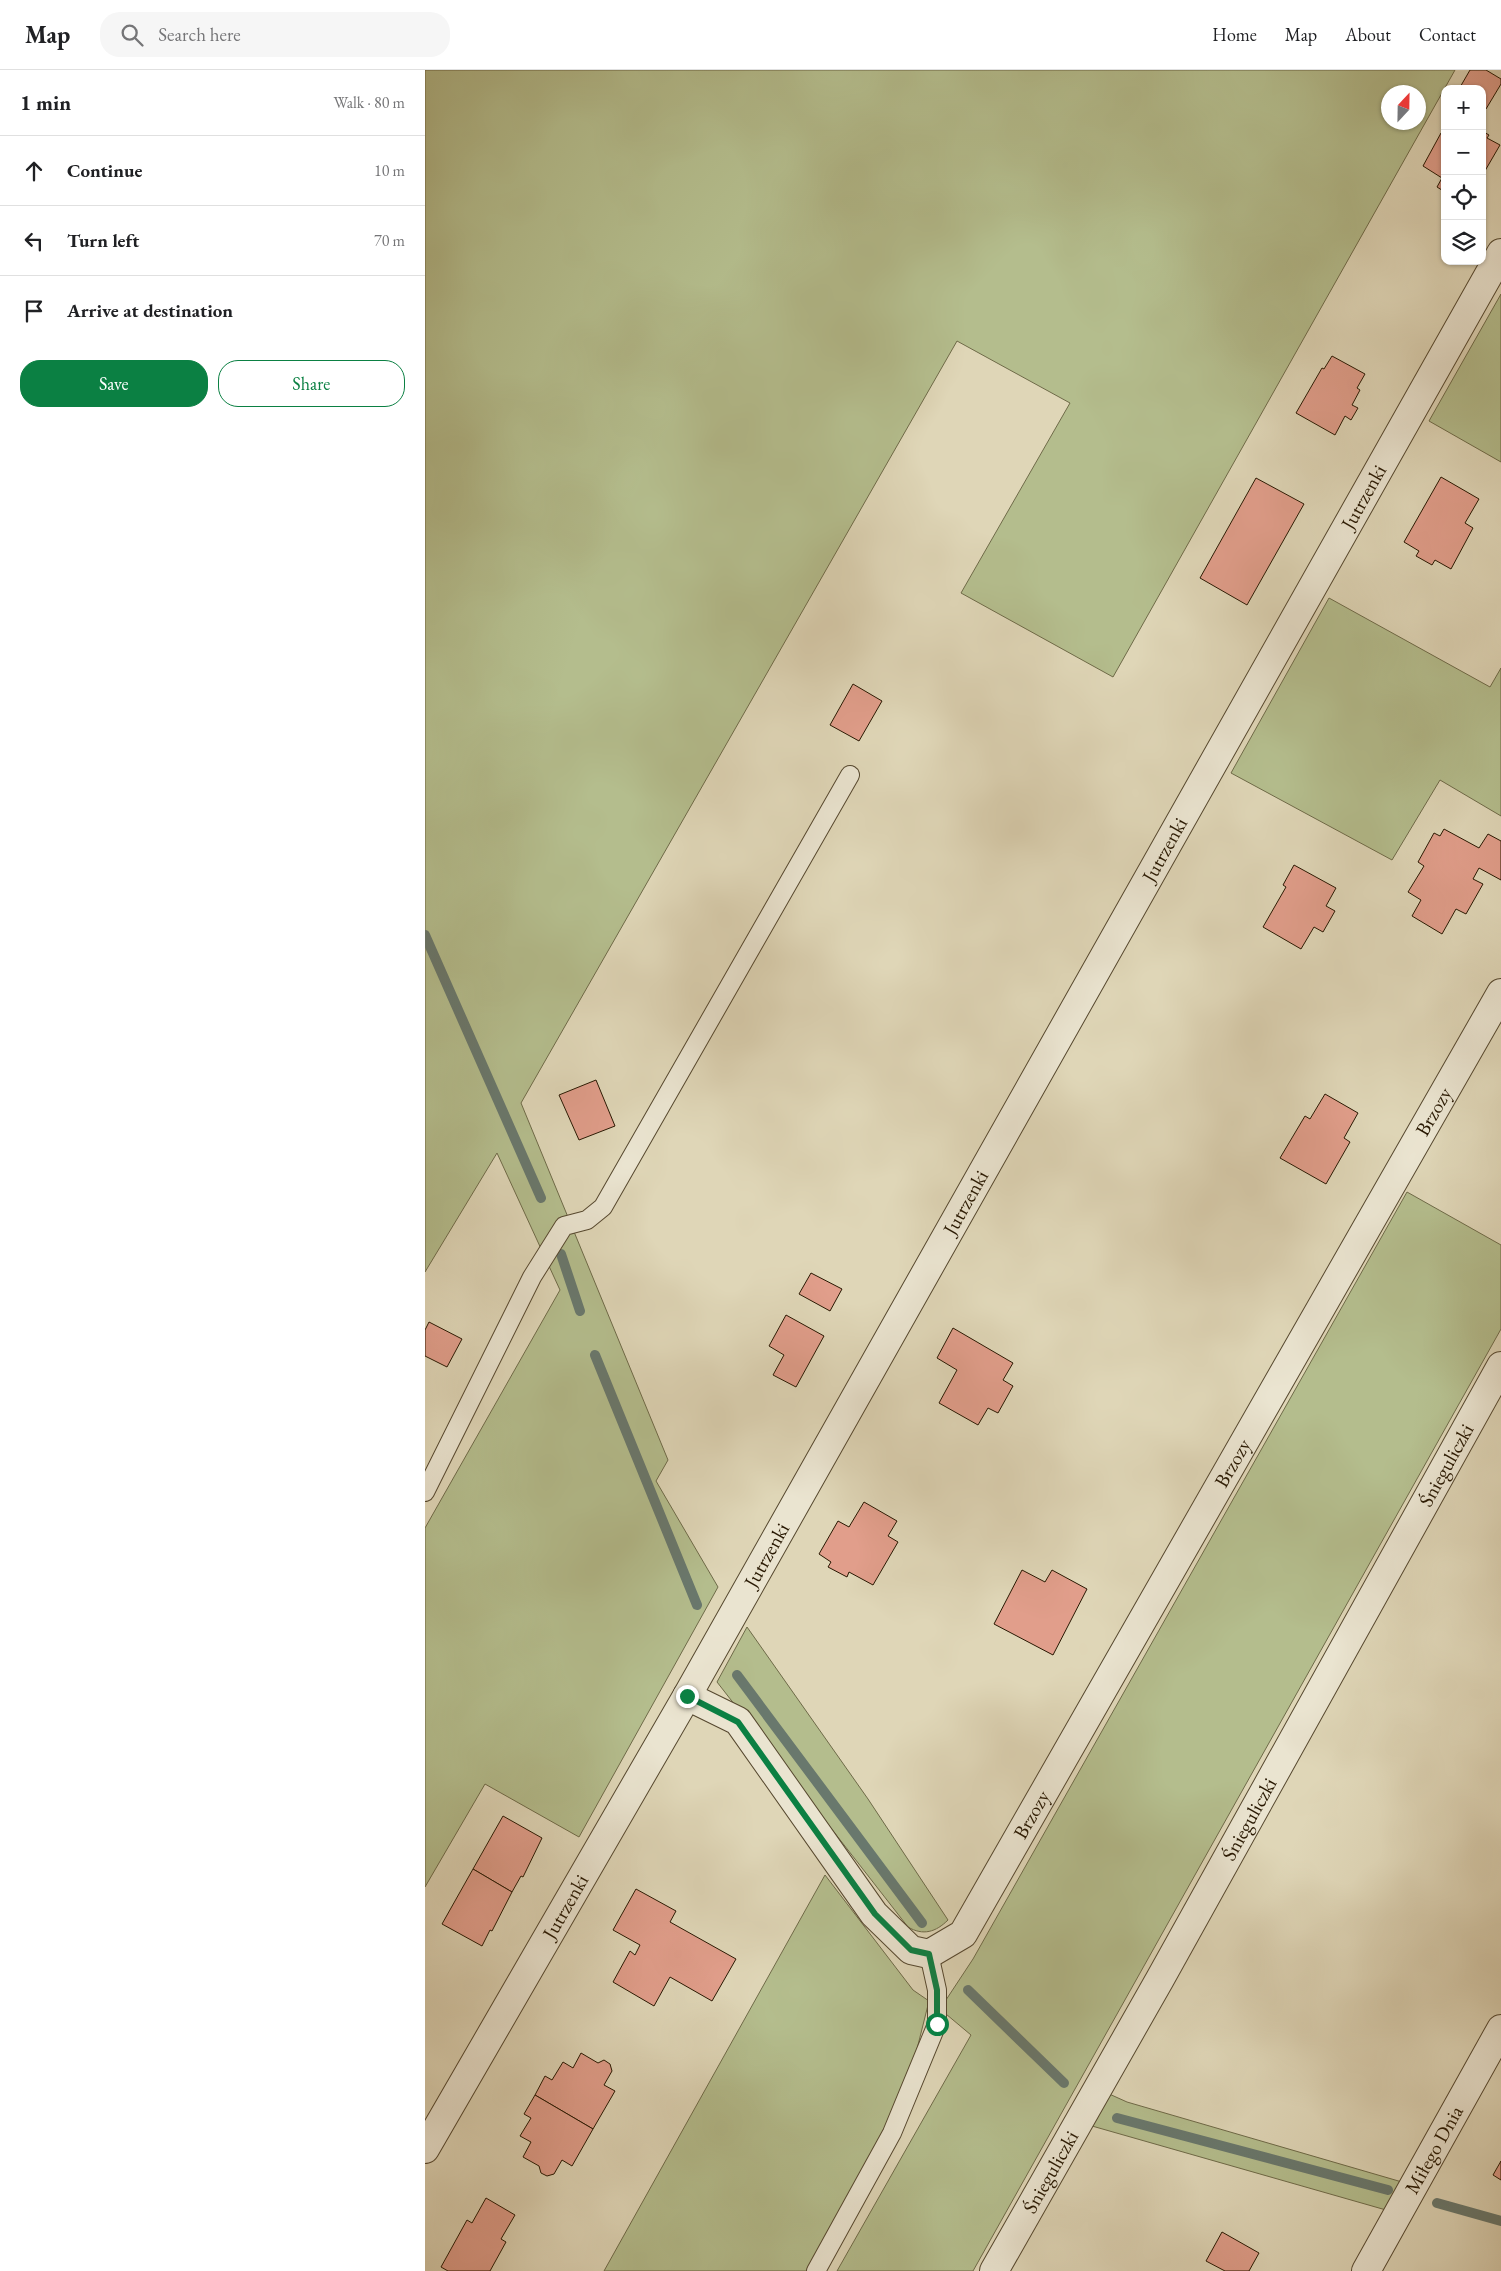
<!DOCTYPE html>
<html lang="en">
<head>
<meta charset="utf-8">
<style>
  body { margin:0; font-family:"EB Garamond",serif; background:#f6f6f6; color:#202124 }
  .controls { position:absolute; right:15px; top:15px; display:grid; overflow:hidden; border-radius:10px; box-shadow:0 1px 4px #0004 }
  .controls button { width:45px; height:45px; display:grid; place-items:center; padding:0; border:0; border-bottom:1px solid #e0e0e0; background:#fff; color:#202124; font:25px sans-serif }
  .compass { position:absolute; left:956px; top:15px; width:45px; height:45px; border-radius:50%; background:#fff; box-shadow:0 1px 4px #0004; rotate:22deg }
  .stop { position:absolute; width:15px; height:15px; margin:-11px; border:4px solid #0b8043; border-radius:50%; background:#fff }
  .stop.end { background:#0b8043; border-color:#fff; box-shadow:0 1px 5px #0008 }
  .list { margin:0; padding:0; list-style:none }
  h2 { display:flex; justify-content:space-between; align-items:center; height:65px; margin:0; padding:0 20px; font-size:21px }
  h2 small { font-size:16px; font-weight:400; color:#757577 }
  .list li { display:grid; grid-template-columns:32px 1fr auto; gap:15px; align-items:center; box-sizing:border-box; height:70px; padding:0 20px; border-top:1px solid #e0e0e0 }
  .list b { display:block; font-size:19px; white-space:nowrap }
  .list em { font-size:16px; font-style:normal; color:#757577 }
  .actions { display:flex; gap:10px; padding:15px 20px }
  .actions a { flex:1; padding:11px 0; border:1px solid #0b8043; border-radius:20px; text-align:center; font-size:18px; color:#0b8043 }
  .actions .main { background:#0b8043; color:#fff }
  .icon { flex:none; width:28px; height:28px; fill:none; stroke:currentColor; stroke-width:2; stroke-linecap:round; stroke-linejoin:round }
  .map { position:relative; flex:none; width:1076px; height:2201px; overflow:hidden }
  header { display:flex; align-items:center; gap:30px; box-sizing:border-box; height:70px; padding:0 25px; background:#fff; border-bottom:1px solid #e0e0e0 }
  header strong { font-size:24px }
  nav { display:flex; gap:28px; margin-inline-start:auto; font-size:18px }
  .search { width:350px; height:45px; background:#f6f6f6; display:flex; align-items:center; gap:12px; box-sizing:border-box; padding:0 18px; border-radius:20px; color:#757577; font-size:19px }
  main { display:flex }
  aside { flex:1; background:#fff }
  .map>svg:first-child { display:block }
  .green { fill:#b4bd8d; stroke:#6e6a48; fill-rule:evenodd }
  .lines { fill:none; stroke-linecap:round; stroke-linejoin:round }
  .stream { stroke:#69786d; stroke-width:10 }
  .building { fill:#e19e8b; stroke:#281802 }
  .service-casing { stroke:#56482f; stroke-width:20 }
  .minor-casing { stroke:#56482f; stroke-width:30 }
  .service { stroke:#eae4d0; stroke-width:18 }
  .minor { stroke:#eae4d0; stroke-width:28 }
  .route { stroke:#0b8043; stroke-width:6 }
  .labels { text-anchor:middle; stroke-width:4; stroke-linejoin:round; paint-order:stroke }
  .street-label { font-size:20px; fill:#281802; stroke:#eae4d0 }
</style>
</head>
<body>
<header>
<strong>Map</strong>
<div class="search"><svg class="icon" aria-label="search" viewBox="0 0 24 24"><circle cx="10" cy="10" r="6"/><path d="M15 15l6 6"/></svg>Search here</div>
<nav><a>Home</a><a>Map</a><a>About</a><a>Contact</a></nav>
</header>
<main>
<aside>
<h2>1 min<small>Walk · 80 m</small></h2>
<ul class="list">
<li><svg class="icon" aria-label="ahead" viewBox="0 0 24 24"><path d="M12 20V5M6 11l6-6 6 6"/></svg><div><b>Continue</b></div><em>10 m</em></li>
<li><svg class="icon" aria-label="left" viewBox="0 0 24 24"><path d="M17 20v-9H6M10 6l-5 5 5 5"/></svg><div><b>Turn left</b></div><em>70 m</em></li>
<li><svg class="icon" aria-label="arrive" viewBox="0 0 24 24"><path d="M6 21V4h12l-3 4 3 4H6"/></svg><div><b>Arrive at destination</b></div></li>
</ul>
<div class="actions"><a class="main">Save</a><a>Share</a></div>
</aside>
<div class="map">
<svg width="1076" height="2201" viewBox="0 0 1076 2201">
  <rect width="100%" height="100%" fill="#dfd6b7"/>
  <filter id="stains"><feTurbulence type="fractalNoise" baseFrequency=".004" numOctaves="4"/><feColorMatrix values="0 0 0 0 .2 0 0 0 0 .09 0 0 0 0 .02 0 0 0 .5 -.17"/></filter>
  <radialGradient id="worn" r=".72"><stop offset=".6" stop-color="#630" stop-opacity="0"/><stop offset="1" stop-color="#630" stop-opacity=".3"/></radialGradient>
  <g class="green">
    <path d="M0,0h1030l-342,607 -152,-84 109,-190 -113,-62 -436,762 147,357 -12,21 62,106 -139,250 -94,-53 -60,103v-359l135,-238 -63,-137 -72,119zM964,22h30v30h-30z"/>
    <polygon points="1076,224 1076,392 1004,351"/>
    <polygon points="904,528 1065,617 1076,598 1076,746 1015,710 967,790 806,703"/>
    <polygon points="982,1122 1076,1175 1076,1259 548,2201 412,2201 546,1965 515,1939 548,1889"/>
    <path d="M322,1557l121,172 80,121c-12,12 -25,16 -40,7l-191,-245z"/>
    <polygon points="400,1805 488,1920 504,1931 490,1987 460,2057 382,2201 179,2201"/>
    <polygon points="682,2023 702,2032 977,2112 961,2140 667,2056"/>
  </g>
  <g class="lines">
    <g class="stream">
      <polyline points="0,865 116,1128"/>
      <polyline points="136,1184 155,1241"/>
      <polyline points="170,1285 272,1535"/>
      <polyline points="312,1605 497,1853"/>
      <polyline points="543,1920 639,2013"/>
      <polyline points="692,2048 963,2120"/>
      <polyline points="1012,2133 1076,2151"/>
    </g>
  </g>
  <g class="building">
    <polygon points="1045,0 1061,0 1076,9 1076,14 1061,39 1057,37 1057,19 1034,19"/>
    <polygon points="1057,61 1064,65 1062,68 1075,75 1057,106"/>
    <polygon points="1016,63 1020,65 1020,122 1012,117 1017,108 998,96"/>
    <polygon points="907,286 940,304 932,318 935,320 927,335 933,338 926,350 920,346 910,365 871,343 897,298 899,299"/>
    <polygon points="1016,407 1054,429 1040,453 1048,458 1026,499 1010,490 1007,495 991,486 994,481 979,472"/>
    <polygon points="831,408 879,434 822,535 775,508"/>
    <polygon points="428,614 457,631 434,671 405,655"/>
    <polygon points="1019,759 1054,778 1063,764 1076,771 1076,810 1054,798 1048,809 1058,814 1041,844 1031,839 1017,864 987,846 996,830 983,822 999,796 993,792 1009,763 1015,766"/>
    <polygon points="869,795 911,818 901,836 910,841 898,862 889,857 876,879 838,857 861,817 858,815"/>
    <polygon points="171,1010 190,1056 154,1070 134,1025"/>
    <polygon points="900,1024 933,1043 919,1068 925,1072 901,1114 855,1088 880,1046 885,1049"/>
    <polygon points="386,1203 417,1219 405,1241 374,1224"/>
    <polygon points="361,1245 399,1266 371,1317 348,1305 359,1285 344,1276"/>
    <polygon points="4,1252 37,1269 22,1297 0,1286 0,1260"/>
    <polygon points="528,1258 588,1293 578,1310 588,1316 573,1343 563,1338 553,1355 514,1333 532,1300 512,1288"/>
    <polygon points="439,1432 472,1451 463,1466 473,1472 448,1515 424,1502 422,1507 403,1497 406,1492 394,1484 413,1451 424,1457"/>
    <polygon points="597,1500 620,1512 627,1500 662,1519 628,1585 569,1554"/>
    <polygon points="78,1746 117,1768 98,1807 96,1806 87,1822 48,1799"/>
    <polygon points="48,1799 87,1822 67,1861 65,1860 57,1876 17,1854"/>
    <polygon points="211,1819 251,1841 245,1852 311,1889 287,1931 245,1907 229,1936 188,1912 205,1881 210,1885 215,1875 188,1860"/>
    <polygon points="156,1983 173,1993 179,1990 185,1994 187,2001 179,2015 190,2021 168,2059 110,2025 120,2006 127,2010 138,1992 148,1998"/>
    <polygon points="110,2025 168,2059 147,2096 137,2090 129,2104 122,2106 116,2103 114,2096 98,2087 106,2072 95,2066 106,2048 99,2044"/>
    <polygon points="1076,2091 1076,2110 1068,2105"/>
    <polygon points="61,2128 90,2145 76,2169 81,2172 65,2201 23,2201 16,2197 42,2150 47,2153"/>
    <polygon points="797,2162 834,2183 824,2201 800,2201 781,2191"/>
  </g>
  <g class="lines">
    <g class="service-casing">
      <g id="service">
        <polyline points="0,1422 107,1207 139,1156 162,1150 178,1137 425,705"/>
        <polyline points="391,2201 467,2063 512,1954 512,1920 504,1884"/>
      </g>
    </g>
    <g class="minor-casing">
      <g id="minor">
        <path id="s1" d="M262,1626l51,25 136,193 37,36 18,4 34,-20 538,-941"/>
        <path id="s2" d="M0,2079l262,-453 814,-1443"/>
        <path id="s3" d="M569,2201l166,-292 341,-613"/>
        <path id="s4" d="M941,2201l135,-242"/>
      </g>
    </g>
    <use href="#service" class="service"/>
    <use href="#minor" class="minor"/>
  </g>
  <g class="lines">
    <polyline class="route" points="262,1626 313,1652 450,1844 486,1880 504,1884 512,1920 512,1954"/>
  </g>
  <g class="labels">
    <g class="street-label">
      <text dy="7" stroke="none"><textPath href="#s2" startOffset="1900">Jutrzenki</textPath></text>
      <text dy="7" stroke="none"><textPath href="#s2" startOffset="1495">Jutrzenki</textPath></text>
      <text dy="7" stroke="none"><textPath href="#s1" startOffset="1350">Brzozy</textPath></text>
      <text dy="7" stroke="none"><textPath href="#s2" startOffset="1090">Jutrzenki</textPath></text>
      <text dy="7" stroke="none"><textPath href="#s1" startOffset="945">Brzozy</textPath></text>
      <text dy="7" stroke="none"><textPath href="#s3" startOffset="924">Śnieguliczki</textPath></text>
      <text dy="7" stroke="none"><textPath href="#s2" startOffset="685">Jutrzenki</textPath></text>
      <text dy="7" stroke="none"><textPath href="#s1" startOffset="540">Brzozy</textPath></text>
      <text dy="7" stroke="none"><textPath href="#s3" startOffset="519">Śnieguliczki</textPath></text>
      <text dy="7" stroke="none"><textPath href="#s2" startOffset="280">Jutrzenki</textPath></text>
      <text dy="7" stroke="none"><textPath href="#s4" startOffset="139">Miłego Dnia</textPath></text>
      <text dy="7" stroke="none"><textPath href="#s3" startOffset="114">Śnieguliczki</textPath></text>
    </g>
  </g>
  <rect width="100%" height="100%" filter="url(#stains)"/>
  <rect width="100%" height="100%" fill="url(#worn)"/>
</svg>
<div class="controls">
<button>+</button>
<button>−</button>
<button><svg class="icon" aria-label="locate" viewBox="0 0 24 24"><circle cx="12" cy="12" r="6"/><path d="M12 2v4M12 18v4M2 12h4M18 12h4"/></svg></button>
<button><svg class="icon" aria-label="layers" viewBox="0 0 24 24"><path d="M12 4l9 5-9 5-9-5zM3 14l9 5 9-5"/></svg></button>
</div>
<svg class="compass" viewBox="-18 -18 36 36"><path d="M0-13l5 13h-10z" fill="#e53935"/><path d="M0 13l5-13h-10z" fill="#757577"/></svg>
<div class="stop" style="left:512px;top:1954px"></div>
<div class="stop end" style="left:262px;top:1626px"></div>
</div>
</main>
</body>
</html>
